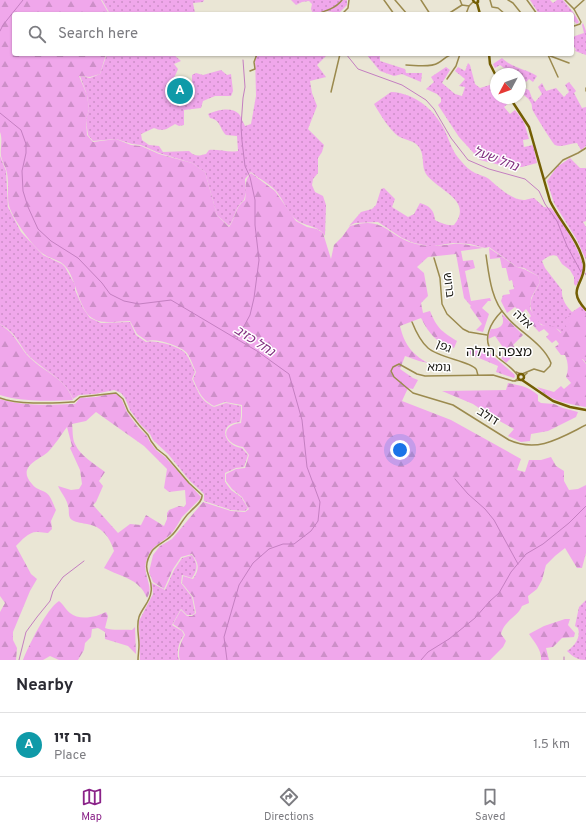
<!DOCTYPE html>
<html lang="en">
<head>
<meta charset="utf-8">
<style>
  body { margin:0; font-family:Overpass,"Noto Sans Hebrew",sans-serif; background:#f2f2f3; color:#2b2b33 }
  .compass { position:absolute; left:490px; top:68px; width:36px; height:36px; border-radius:50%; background:#fff; box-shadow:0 1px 3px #0004; rotate:229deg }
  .you { position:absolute; left:400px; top:450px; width:14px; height:14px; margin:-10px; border:3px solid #fff; border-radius:50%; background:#1a73e8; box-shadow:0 0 0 6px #1a73e833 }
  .badge { display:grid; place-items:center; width:26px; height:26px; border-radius:50%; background:#8a2288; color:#fff; font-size:13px; font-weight:700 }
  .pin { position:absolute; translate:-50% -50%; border:2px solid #fff; box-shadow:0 1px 4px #0006 }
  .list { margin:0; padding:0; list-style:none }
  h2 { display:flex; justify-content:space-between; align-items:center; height:52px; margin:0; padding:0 16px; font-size:17px }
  h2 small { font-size:13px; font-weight:400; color:#7c7c81 }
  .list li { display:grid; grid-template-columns:26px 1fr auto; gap:12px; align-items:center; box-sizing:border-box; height:64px; padding:0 16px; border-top:1px solid #e1e1e2 }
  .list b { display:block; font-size:15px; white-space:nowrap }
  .list p { margin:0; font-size:13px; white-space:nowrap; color:#7c7c81 }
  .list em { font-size:13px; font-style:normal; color:#7c7c81 }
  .icon { flex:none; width:22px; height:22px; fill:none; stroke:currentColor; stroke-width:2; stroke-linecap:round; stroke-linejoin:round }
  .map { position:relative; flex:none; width:586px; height:660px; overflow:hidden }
  .search { position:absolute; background:#fff; box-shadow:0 1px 3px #0004; left:12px; right:12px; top:12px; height:44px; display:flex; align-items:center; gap:10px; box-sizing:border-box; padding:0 14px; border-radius:4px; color:#7c7c81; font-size:15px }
  .sheet { height:116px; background:#fff }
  nav { display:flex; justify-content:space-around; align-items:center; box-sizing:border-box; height:56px; border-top:1px solid #e1e1e2; background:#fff; font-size:11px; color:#7c7c81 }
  nav a { display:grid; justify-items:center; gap:2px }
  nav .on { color:#8a2288 }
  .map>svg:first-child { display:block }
  .grass { fill:url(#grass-dots) }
  .forest { fill:url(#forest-firs); fill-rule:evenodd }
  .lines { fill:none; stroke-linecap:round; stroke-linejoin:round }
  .stream { stroke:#c47fc1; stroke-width:1 }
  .street { stroke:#9b8a4e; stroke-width:1.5 }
  .secondary { stroke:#735e03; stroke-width:2.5 }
  .labels { text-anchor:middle; stroke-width:3; stroke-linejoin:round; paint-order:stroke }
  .street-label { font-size:12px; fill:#191812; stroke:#fff }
  .water-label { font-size:13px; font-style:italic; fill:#822f80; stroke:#fff }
  .quarter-label { font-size:14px; fill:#191812; stroke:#fff }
</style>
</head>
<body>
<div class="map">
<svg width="586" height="660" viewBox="0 0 586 660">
  <defs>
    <pattern id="grass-dots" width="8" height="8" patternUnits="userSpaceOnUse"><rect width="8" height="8" fill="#f0a7eb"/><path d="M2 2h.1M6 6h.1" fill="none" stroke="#cd8fc8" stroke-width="1.8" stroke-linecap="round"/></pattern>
    <pattern id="forest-firs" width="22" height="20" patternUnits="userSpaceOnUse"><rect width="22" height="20" fill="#f0a7eb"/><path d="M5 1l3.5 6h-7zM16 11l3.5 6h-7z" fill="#cd8fc8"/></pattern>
  </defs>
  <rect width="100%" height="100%" fill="#eae6d5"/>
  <g class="grass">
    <polygon points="102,0 204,0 203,2 193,3 195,13 192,14 110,14"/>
    <path d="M291,0h56v5l-9,9c-15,-6 -13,0 -25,0l-2,-5 1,-5 -3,-3 -7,1 -6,3z"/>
    <path d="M530,0h20l3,3 4,-3h6l10,12 6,10 -2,2c-3,-2 -5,-7 -5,-10h-33z"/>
    <polygon points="583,23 586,31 586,55 575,51 576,49 572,45 572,37 584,33 582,25"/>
    <path d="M107,54h66l8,7 -7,3 4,5 -8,18 5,9 8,3 9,-10v-14l4,-2 7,2 18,-5 6,5 4,-1 2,17 -2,5h-16l-12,5 -2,7 -17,2v15l-5,1 -4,-2c-8,5 -12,8 -21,4l-13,6 1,6 7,5 10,1 4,6 26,-1c6,6 10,5 17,3l3,-4c10,-1 19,3 29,1l-1,-15 -11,-1c-7,-7 -5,-15 -16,-17l-2,-4c8,-4 24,-8 31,0 2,3 4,8 6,12l6,-2 5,-28 -1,-42h70l1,2 -9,9 9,12 -16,4 2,12 5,13 -9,23 16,16 -2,7 -4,6v15l-5,6 -1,6 3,7 8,4 3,9 -1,31c-4,-9 -19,-10 -27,-15 -9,-5 -15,-22 -22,-30 -7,-8 -17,-12 -25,-19l-6,7 1,13 -2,8c-10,8 -8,17 -15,26l-12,-11 -12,-43 -13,-9 -33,-10 -18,-8 -9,-1 -16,-5 -23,2 -5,-6 -2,-15 3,-11 -2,-14 -7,-19 10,2 10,-4z"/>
    <polygon points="366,54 380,54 380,61 405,69 406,73 422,73 421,82 402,74 394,76 380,71"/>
    <path d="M502,58c10,10 24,11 35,18l-4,6 -4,-3 -3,3 -8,-11 -6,3 -12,-9 -5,3 -2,-4z"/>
    <polygon points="468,63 470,65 475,84 480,88 496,83 496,98 507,98 510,102 504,107 510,114 515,110 524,122 529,139 523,140 524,147 533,145 537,163 522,167 508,167 480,160 459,137 438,105 441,102 441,98 437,94 426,89 434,82 431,77 446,67 450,70 442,83 455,94 462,96 465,87 459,86 465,79 455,71 458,67 465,71"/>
    <path d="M569,82l7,9 -2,2 8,15 4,-1v39l-5,4 -4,-7c-7,0 -15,5 -22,2 -2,-1 -21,-32 -23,-36 0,-2 0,-5 -1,-6 -2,-5 -8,-8 -11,-12v-4l9,3 3,8 3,4 7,-8 -4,-7 4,-4 4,8 10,-3 8,9 5,-5 -4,-7z"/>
    <path d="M391,92c24,1 44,18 54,39 5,11 8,22 16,30 4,5 8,9 14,12 4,2 10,3 14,6 9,8 24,22 36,21 4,-1 6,-2 9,-2l10,9 7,1c10,11 32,46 32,61 -1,6 -4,12 -7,17l-2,-2v-7l-4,-7 -8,-6 -5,-8c-6,-2 -10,1 -15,5l3,7 17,22c-1,8 4,16 10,22l9,-6 5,6v51l-27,-33c-6,-4 -12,-2 -18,-6 -2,-1 -5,-5 -6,-7 -10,-14 -1,-22 5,-35l-2,-6 -14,-8 -7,-1 -28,-20 -4,1 -15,-4 -17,-1 -19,3h-6l-14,-3 -12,-5 -24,-16 -23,1 -6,3 12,-14 11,-3 4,-4 5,-16 3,-1 11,11 -3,8 16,10 6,-3 6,-11c10,3 14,7 15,17 6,3 12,6 19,5 20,-25 -16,-34 -28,-51 -5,-8 -1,-19 -7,-27 -5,-7 -13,-6 -21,-11 -9,-7 -18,-22 -24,-32z"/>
    <path d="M0,156l6,15 2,36 13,25 22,23 19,9 3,3 10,18v5l8,18 7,10 11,5 29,-1 6,13 10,7c9,-2 34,4 40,12 4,5 6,12 9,18l-3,7c7,14 8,21 22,28l12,-4 15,3v10l-1,6c-22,1 -18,23 2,26l6,7 -4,12 -8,1 -11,5v9l6,8 10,7 7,11 -3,3 -14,-1 -27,-9v-7l-3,-3 -11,-10 -22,-27 -15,-14 -3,-6 -10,-10 -10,-14 -5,-12 -4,-5 -7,-3 -19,4 -16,1 -6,4c-8,-21 -29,-28 -44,-43 -7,-7 -11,-18 -19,-25 -3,-3 -7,-5 -10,-7z"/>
    <polygon points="570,158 580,168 586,168 586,221 583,222 586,227 586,260 577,240 554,203 547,181 557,167"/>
    <path d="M192,555c6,9 6,14 0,23l-10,-3 -1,8 11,14 3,16 -3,2h-5l-6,-6 -9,16 10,6 2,4c-5,6 -8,18 -5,25h-39l-1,-39 14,-27 -1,-11 13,7 9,-20 8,-12z"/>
    <path d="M586,600v60c-8,0 -13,-3 -19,-9 8,-5 14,-14 11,-23l-3,-2 4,-19z"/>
  </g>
  <g class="forest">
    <path d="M0,0h101l8,14h-95v40h92l-6,20 -10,3 -11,-1 8,19 2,14 -3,11 1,15 6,7 23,-3 15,6 10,1 18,8 33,9 13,9 12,43 12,12c7,-9 5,-19 16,-27 2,-12 -2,-18 6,-27l24,18 21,30 11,6 10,2 6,4 8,26 3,-14 8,-8 8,-11c35,-11 38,11 66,18 13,3 23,2 37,0 10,-1 21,2 30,4l-22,3 2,10 10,-1 2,8 -10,3 6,30 19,-3 1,3h-3l-6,7 7,6 -6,18 -7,-2 6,-6 -12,-17 1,-1 -7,-8 -8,-44 -28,3 -11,10 7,6 4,23 -7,7 2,10 7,-2c7,17 11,20 27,30l-3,7c-19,-7 -24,-13 -33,-30l-21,8c4,17 11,28 28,37l-9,-2 -14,-5 -5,13 13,9 5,2 -5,9 -5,-1 -6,13 49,19 70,39 -4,11 8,2 4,-12h12l10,-3 5,9 8,5v10l5,9 9,-1 8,-4v68l-4,15h-5l-12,-20 -10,8 -9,9 -4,15 -5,9 -9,7 1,7 -7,3c-5,12 -17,13 -21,28l5,7 -3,6 -13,13h-310c-3,-7 1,-19 5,-25l-2,-4 -10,-7 8,-14 6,6h5l4,-3 -3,-16 -11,-14 1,-7 10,3c7,-11 6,-15 -1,-25l-11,3 -8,12 -9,20 -11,-7 -4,-10 4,-17 7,-9 12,-7 31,-37 28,9 14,1 4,-3 -7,-12 -10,-8 -6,-8v-7l10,-5 9,-1 4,-13 -6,-8c-20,-3 -24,-22 -2,-24l1,-7v-11l-17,-3 -11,4c-13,-7 -15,-14 -21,-27l3,-7c-3,-6 -6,-16 -10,-20 -8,-7 -30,-14 -39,-11l-10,-7 -7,-13c-12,0 -28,4 -38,-3 -13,-8 -16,-39 -26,-51 -5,-7 -15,-8 -21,-12 -12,-7 -32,-36 -36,-49 -2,-7 0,-24 -2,-33 -1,-6 -5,-11 -6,-17 -1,-9 2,-16 -1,-24z"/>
    <path d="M489,248l28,19 7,2 14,7 2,6 -9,16 -1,11 11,16 14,2 6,6 6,-5 -4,-7 16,-13 7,7v42l-4,2 4,5v43c-18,-3 -36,-6 -49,-20l17,5 7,-6 3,3 7,-6 -5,-6c3,-8 2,-15 -1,-22h-4l-6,-8 4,-3 -3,-4 -4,3 -6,-6 3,-3 -5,-5 -5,3 -11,-12 3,-4 -5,-7 -4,4 -7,-6 -8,6 -6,-12 2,-6 7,-1 -1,-4 5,-1 -2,-9 -3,1 -3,-13h-4l-2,-10 -10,1z"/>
    <path d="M502,314l21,21 -10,10 5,6 -12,12 -5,-5 6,-5 -12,-17 -7,3 2,-8 1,-2c5,0 13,-2 12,-9 0,-2 -1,-4 -1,-6z"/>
    <path d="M0,324c3,3 7,5 10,8 7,7 12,18 19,25 16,16 36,20 44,43 -21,1 -53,2 -73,-5z"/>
    <polygon points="470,347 488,352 514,374 515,376 514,378 496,372 498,366 467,353"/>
    <path d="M508,383c14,3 19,3 30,12v6l3,2 13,1 9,4 15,4 -2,5 -28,14 -17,3 -1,7 -9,1 -13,-6 6,-7 -20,-11 -21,-14 -31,-13 64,-1z"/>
    <path d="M114,393l5,3 3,4 5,12 10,14 10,10 3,6 6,8 9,7 36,40 -1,2c-6,6 -12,12 -18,18 -3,5 -6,11 -10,16 -9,10 -20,11 -25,26 -6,16 8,26 0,39 -8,-20 -26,-21 -43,-30l10,-17c-4,-14 -13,-25 -27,-27 -4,-1 -10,-1 -15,-4 -5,-4 -2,-9 -4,-14 -1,-7 -7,-13 -10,-20l13,4 8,-1 3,-5 -2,-14 -10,-22 2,-2 -5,-19c-6,8 -12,18 -19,25 -11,9 -31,15 -16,32 4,5 7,5 13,8 6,3 8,12 11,18l-5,11 1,8 -4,4c-4,0 -6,-1 -10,-1 -9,-1 -16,8 -22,14l15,28 6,5 -7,12 -17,41v8l4,8 -1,12h-16v-48l5,-9 -5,-7v-197c19,7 51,6 71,5h4l5,-6 16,-1zM96,412l48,34 23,23 -3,19 5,4 16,-2 1,14 -2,3 -5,-1 -10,4 -2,3v6l-3,7 -18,-11 -5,10 -11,-1 -12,9 -25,-28 3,-3 7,-16 -4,-5 6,-9c-10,-8 -25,-16 -30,-28 -3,-6 -2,-14 -3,-20l14,-3z"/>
    <path d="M59,601c5,4 6,8 11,12 9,8 27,4 36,-1l2,4 -3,12c9,3 17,1 27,2l3,-3 1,27 -8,-8 -23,-7v-7l-7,-4 -6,1 -1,8 -6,6 -1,7 -6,10h-19l-9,-4 -7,4h-20c5,-13 24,-52 36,-59z"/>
    <path d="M565,619h5l-2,6 7,8 -1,4 -12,1 -9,9 -7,1 3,12h-8c1,-10 -7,-18 -12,-26l15,-8z"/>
  </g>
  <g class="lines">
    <g class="stream">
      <polyline points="0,31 3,25 23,0"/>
      <polyline points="346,54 358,69 402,85 426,100 434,109 451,138 468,160 489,169 525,179 539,191 545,204 557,221 567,246 581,272"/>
      <polyline points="0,113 21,130 26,144 26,153 22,171 23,191 28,207 38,229 51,241 78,258 102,283 110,294 124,301 139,304 171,300 257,351 289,374 302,420 307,467 320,502 318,521 311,531 294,544 283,544 269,549 253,563 239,585 224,637 227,660"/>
      <polyline points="585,273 586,275"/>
      <polyline points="237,339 250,315 254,298 259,260 255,225 255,200 250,177 245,166 242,141 241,126 243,98 245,87 243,60"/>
      <polyline points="455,479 468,494 485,509 494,520 518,564"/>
      <polyline points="564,657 564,660"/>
      <polyline points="19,660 26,632 37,617 50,601 53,591 63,577 84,561"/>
      <polyline points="421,660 428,652 449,639 475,618 490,601 499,593 511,572 526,554 543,544 569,523 586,506"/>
    </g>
    <g class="street">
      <polyline points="384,0 394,14"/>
      <polyline points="395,0 407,14"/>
      <polyline points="421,0 430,14"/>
      <polyline points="460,0 462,5"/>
      <polyline points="490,0 492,7 498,8 505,14"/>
      <polyline points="508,0 513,3 521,13"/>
      <polyline points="527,0 537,14"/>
      <polyline points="565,0 574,9 581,22 580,24 574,26"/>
      <polyline points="574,9 584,0"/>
      <polyline points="282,14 286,14"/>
      <path d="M316,14c10,-3 20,-6 26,-14"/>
      <polyline points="342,14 348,8 349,0"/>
      <polyline points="448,14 462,5 469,6"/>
      <polyline points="466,14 469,6 473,2"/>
      <polyline points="545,54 569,63"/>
      <polyline points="548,55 558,77"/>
      <path d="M406,65c9,0 24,3 32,-2 7,-4 8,-8 17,-9"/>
      <polyline points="250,71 255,69 254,62 257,54"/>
      <polyline points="447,79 456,66 460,54"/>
      <polyline points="586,88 586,91"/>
      <path d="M331,92c3,-13 6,-25 9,-38"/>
      <polyline points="544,180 563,160 578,153 586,148"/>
      <path d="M486,255c3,20 5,45 20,61 13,16 37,27 45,47l-1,3 -6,6 -10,-3 -12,5"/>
      <polyline points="434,258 440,278 442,304 447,314 463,329 469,332 487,335"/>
      <path d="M502,311c-11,11 -21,28 -9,42 7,8 19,13 25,23"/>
      <path d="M412,322c4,10 8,19 16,26 11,10 42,13 48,21 1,1 1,4 2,6"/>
      <polyline points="516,372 521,374"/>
      <polyline points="524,376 527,373"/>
      <path d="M521,380l-8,1 -20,-6 -68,1 -8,-2 -18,-10 -6,3 -2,4 3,6 19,16 40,12 56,35c29,13 51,-2 77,-15"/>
      <polyline points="515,381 518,378"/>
      <path d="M0,398c19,7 51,5 71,4h3l6,-5 36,-4 7,6 5,12 11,14 9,10 3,6 6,8 9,7 23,27 13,12c1,7 -8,12 -12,17 -8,7 -11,17 -19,24 -6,6 -14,8 -19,15 -13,21 2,25 -1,41 -1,10 -9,16 -12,25 -3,9 0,18 0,28 0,5 -1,10 -1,15"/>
    </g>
    <g class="secondary">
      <polyline points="473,0 474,2 476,3 478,2 478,0"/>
      <polyline points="477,3 480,14"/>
      <polyline points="489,54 490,64 496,76"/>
      <path d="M510,98l19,29 21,74c10,21 29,39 34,63 2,20 -19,24 2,46"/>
      <circle cx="521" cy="377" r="3"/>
      <polyline points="522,380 553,401 570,407 586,410"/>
    </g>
  </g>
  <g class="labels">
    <g class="street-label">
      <text transform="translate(449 285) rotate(83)" y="4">ברוש</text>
      <text transform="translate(523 319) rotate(43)" y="4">אלה</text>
      <text transform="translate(444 346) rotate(24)" y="4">גפן</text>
      <text transform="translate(439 367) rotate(1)" y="4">גומא</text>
      <text transform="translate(488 416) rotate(32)" y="4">דולב</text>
    </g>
    <g class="water-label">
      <text transform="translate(496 158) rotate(21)" y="5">נחל שעל</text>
      <text transform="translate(255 340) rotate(33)" y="5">נחל כזיב</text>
    </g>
    <g class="quarter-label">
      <text x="499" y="356">מצפה הילה</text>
    </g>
  </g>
</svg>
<svg class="compass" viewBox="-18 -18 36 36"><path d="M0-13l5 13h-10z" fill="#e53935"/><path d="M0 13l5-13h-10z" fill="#7c7c81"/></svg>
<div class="you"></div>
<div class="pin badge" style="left:180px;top:91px;background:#0f9aa8">A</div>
<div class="search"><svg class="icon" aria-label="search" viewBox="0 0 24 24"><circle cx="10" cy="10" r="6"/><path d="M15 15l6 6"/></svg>Search here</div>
</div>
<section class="sheet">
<h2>Nearby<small></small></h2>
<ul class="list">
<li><span class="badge" style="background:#0f9aa8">A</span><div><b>הר זיו</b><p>Place</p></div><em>1.5 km</em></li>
</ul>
</section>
<nav>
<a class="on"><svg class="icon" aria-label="map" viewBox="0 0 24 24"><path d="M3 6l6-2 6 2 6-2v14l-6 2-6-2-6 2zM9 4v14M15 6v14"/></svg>Map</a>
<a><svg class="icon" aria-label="directions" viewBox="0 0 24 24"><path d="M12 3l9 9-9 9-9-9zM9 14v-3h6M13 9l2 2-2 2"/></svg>Directions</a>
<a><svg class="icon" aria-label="saved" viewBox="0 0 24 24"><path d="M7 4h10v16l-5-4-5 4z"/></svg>Saved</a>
</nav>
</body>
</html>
